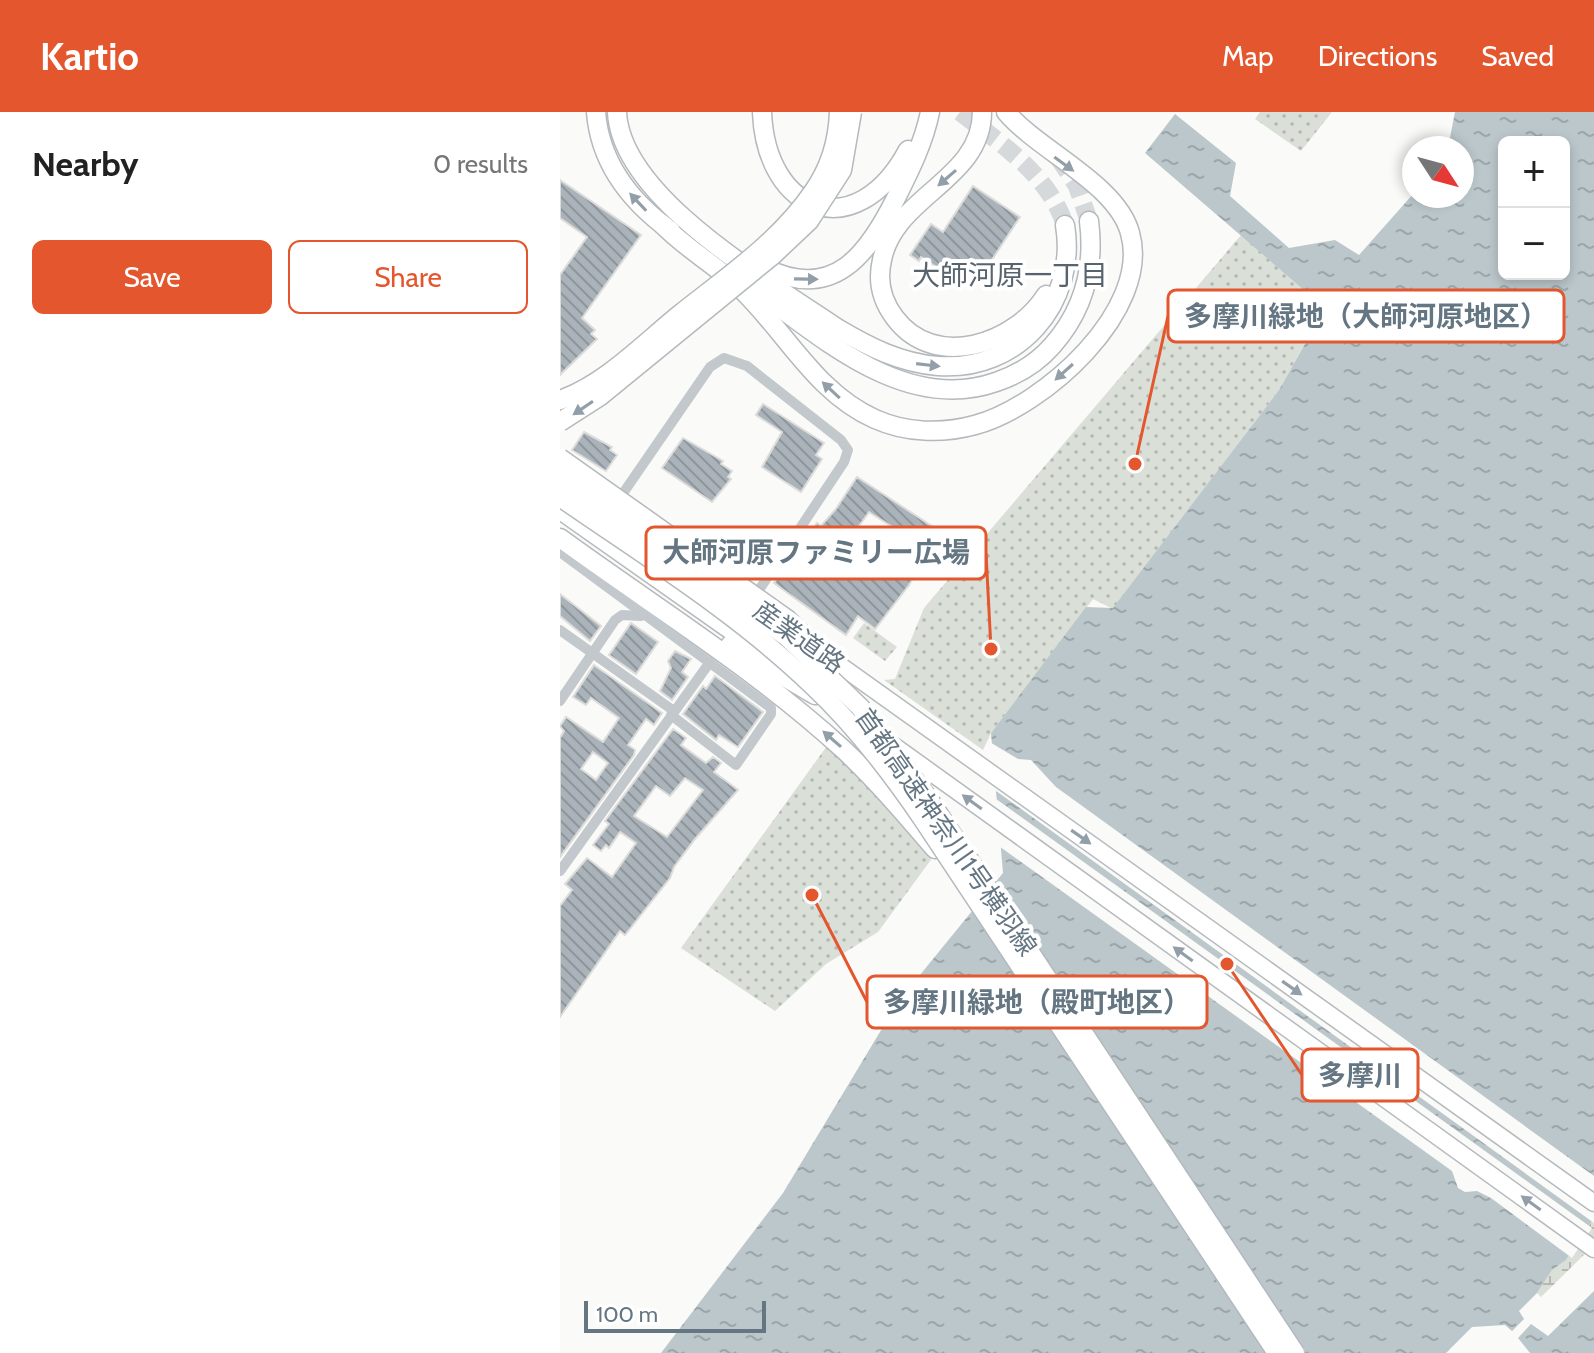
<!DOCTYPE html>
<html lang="en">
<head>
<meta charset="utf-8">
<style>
  body { margin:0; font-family:Cabin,"Noto Sans JP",sans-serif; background:#f2f2f2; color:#222 }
  .controls { position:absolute; right:24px; top:24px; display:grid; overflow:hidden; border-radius:12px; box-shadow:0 4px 12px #0003 }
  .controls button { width:72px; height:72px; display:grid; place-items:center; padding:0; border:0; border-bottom:2px solid #e0e0e0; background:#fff; color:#222; font:40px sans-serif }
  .compass { position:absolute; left:842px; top:24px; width:72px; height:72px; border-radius:50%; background:#fff; box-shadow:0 4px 12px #0003; rotate:126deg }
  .scale { position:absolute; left:24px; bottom:20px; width:182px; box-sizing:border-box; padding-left:8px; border:4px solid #657683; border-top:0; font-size:22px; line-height:28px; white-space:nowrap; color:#657683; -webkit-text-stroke:6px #fff; paint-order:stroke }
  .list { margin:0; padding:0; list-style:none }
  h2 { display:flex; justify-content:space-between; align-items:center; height:104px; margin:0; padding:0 32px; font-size:34px }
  h2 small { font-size:26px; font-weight:400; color:#767676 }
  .actions { display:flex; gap:16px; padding:24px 32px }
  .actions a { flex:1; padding:18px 0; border:2px solid #e4572e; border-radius:12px; text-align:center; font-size:28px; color:#e4572e }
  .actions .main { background:#e4572e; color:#fff }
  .map { position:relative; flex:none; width:1034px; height:1241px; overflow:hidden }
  header { display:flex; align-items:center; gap:48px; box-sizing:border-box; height:112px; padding:0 40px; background:#e4572e; color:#fff }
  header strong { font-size:38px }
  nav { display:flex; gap:44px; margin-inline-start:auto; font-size:28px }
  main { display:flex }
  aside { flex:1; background:#fff }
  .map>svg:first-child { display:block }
  .wetland { fill:url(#wetland-marsh) }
  .park { fill:url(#park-dots) }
  .water { fill:url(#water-ripples); fill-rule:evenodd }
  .pier { fill:#fafaf8 }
  .building { fill:url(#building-back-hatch); stroke:#dcdcda; stroke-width:2; fill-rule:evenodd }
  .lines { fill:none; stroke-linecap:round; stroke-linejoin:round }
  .motorway-tunnel { stroke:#d5d9db; stroke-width:18; stroke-dasharray:18 9; stroke-linecap:butt }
  .primary-casing { stroke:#b5babe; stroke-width:19 }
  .motorway-casing { stroke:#b4b9bd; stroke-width:21 }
  .minor { stroke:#c3c8cc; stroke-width:10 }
  .primary { stroke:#fff; stroke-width:16 }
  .motorway { stroke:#fff; stroke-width:18 }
  .motorway-bridge-casing { stroke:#b4b9bd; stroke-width:21; stroke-linecap:butt }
  .motorway-bridge { stroke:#fff; stroke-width:18 }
  .oneway { fill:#939fa8 }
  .labels { text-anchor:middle; stroke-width:8; stroke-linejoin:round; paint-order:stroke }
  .street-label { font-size:26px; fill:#657683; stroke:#fff }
  .neighbourhood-label { font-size:28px; fill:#57646e; stroke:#fff }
  .leader { fill:none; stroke:#e4572e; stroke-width:3 }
  .callout-dot { fill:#e4572e; stroke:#fff; stroke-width:3 }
  .callout { fill:#fff; stroke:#e4572e; stroke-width:3 }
  .callout-label { font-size:28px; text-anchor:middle; font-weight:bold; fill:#657683 }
</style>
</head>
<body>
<header>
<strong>Kartio</strong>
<nav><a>Map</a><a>Directions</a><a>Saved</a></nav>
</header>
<main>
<aside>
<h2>Nearby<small>0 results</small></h2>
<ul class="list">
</ul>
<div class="actions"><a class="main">Save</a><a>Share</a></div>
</aside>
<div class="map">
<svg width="1034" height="1241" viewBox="0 0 1034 1241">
  <defs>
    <pattern id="wetland-marsh" width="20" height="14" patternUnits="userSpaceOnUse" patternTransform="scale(2)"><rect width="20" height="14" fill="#dadfd7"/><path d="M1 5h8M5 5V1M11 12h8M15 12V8" fill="none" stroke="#b4b9b4"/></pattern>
    <pattern id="park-dots" width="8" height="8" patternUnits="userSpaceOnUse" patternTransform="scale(2)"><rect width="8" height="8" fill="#dadfd7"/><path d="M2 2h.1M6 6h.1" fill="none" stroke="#b4b9b4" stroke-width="1.8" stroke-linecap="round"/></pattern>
    <pattern id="water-ripples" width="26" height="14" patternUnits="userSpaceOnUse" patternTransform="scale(2)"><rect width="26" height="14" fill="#bbc7cb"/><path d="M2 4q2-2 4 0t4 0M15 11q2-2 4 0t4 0" fill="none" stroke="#9ca6aa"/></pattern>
    <pattern id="building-back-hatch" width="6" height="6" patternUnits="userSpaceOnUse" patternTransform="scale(2)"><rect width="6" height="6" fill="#aab3b9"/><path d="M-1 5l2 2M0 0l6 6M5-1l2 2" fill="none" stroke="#8e969c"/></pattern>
  </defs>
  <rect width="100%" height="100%" fill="#fafaf8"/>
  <polygon class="wetland" points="1034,1106 1034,1133 981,1185 977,1181 992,1158 1006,1148"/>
  <g class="park">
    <polygon points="700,0 772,0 741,39 695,7"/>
    <polygon points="681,123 765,195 719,278 553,497 533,487 431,621 423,638 324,568 335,567 364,496"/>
    <polygon points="304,511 337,535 325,549 293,526"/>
    <polygon points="272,627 373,745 318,820 266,852 215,899 121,836"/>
  </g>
  <g class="water">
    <path d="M895,0h139v1106l-28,42 -14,10 -15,23 -18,18 5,8 -12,12 -7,-6 -33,2 -26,26h-785l122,-160 115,-191 105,-129 -12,-140 95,-126 27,1 166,-218 46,-82 -180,-155 30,-39 61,49 -6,33 59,52 46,-8 24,15 55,-62 48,3v-48h-14zM944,30h60v132h-60z"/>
    <polygon points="1034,1179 1034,1241 970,1241 958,1226 971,1212 988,1224"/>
  </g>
  <g class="pier">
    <polygon points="428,629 458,647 471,648 496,675 1034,1064 1034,1111 432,676"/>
    <polygon points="432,684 1032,1116 1012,1146 931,1086 917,1079 905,1080 898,1076 892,1059 436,732"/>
  </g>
  <g class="building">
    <polygon points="0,68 81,123 22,206 35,218 31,222 37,227 0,263 0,163 27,125 0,106"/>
    <polygon points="413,74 460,105 418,169 409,163 403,173 361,145 359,149 350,143 371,112 383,120"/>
    <polygon points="203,292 264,331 256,343 262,347 241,380 202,355 222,320 196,303"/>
    <polygon points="24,320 52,335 50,338 57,343 46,359 12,338"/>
    <polygon points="123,326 163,349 161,352 172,359 168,365 171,367 152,390 102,356"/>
    <path d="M297,365l90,59 -24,29 -2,-1 -12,21 -34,44 -17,-13 -12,19 -72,-52 43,-60 4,3 15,-17zM309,400l47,30 -20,31 -24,-18 4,-5 -22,-17z"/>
    <polygon points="0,482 41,514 30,529 0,504"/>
    <polygon points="71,511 98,530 76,562 49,543"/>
    <polygon points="115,539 131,547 122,560 128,565 112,588 100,579 111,556 108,549"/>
    <path d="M34,553l68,48 -8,12 -8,-6 -18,26 7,5 -1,5 -74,102v-119l4,-7 -4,-5 6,-9 37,25 16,-24 -28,-20 -5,7 -13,-8zM33,640l15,11 -12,17 -15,-11z"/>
    <polygon points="155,564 203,600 178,635 159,623 156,628 123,602 143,574 146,577"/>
    <path d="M113,617l13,9 -5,7 25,18 7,-6 8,6 -7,9 24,18 -43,49 -21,28 -4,11 -45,57 -5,-4 -60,86v-111l12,-16 -7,-6 22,-26 25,19 24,-34 -16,-11 -11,16 -3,-3 -5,6 -8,-6 16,-21 -4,-3zM125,666l18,12 -36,47 -33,-21 22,-30 14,10z"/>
  </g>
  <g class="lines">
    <g class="motorway-tunnel">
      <path d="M400,0c40,31 89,63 105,113"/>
      <polyline points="498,45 517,74 529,109"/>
    </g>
    <g class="primary-casing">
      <g id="primary">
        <polyline points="0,399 216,551"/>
        <polyline points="257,537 1034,1091"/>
        <polyline points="330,631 1034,1137"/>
      </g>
    </g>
    <g class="motorway-casing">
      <g id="motorway">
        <path d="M36,0c4,51 35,90 75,119"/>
        <path d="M57,0c4,86 153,170 220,216 32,19 63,35 101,38 80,6 140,-63 127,-141"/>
        <path d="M202,0c4,103 95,134 146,38"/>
        <path d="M422,0c0,68 -88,84 -100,148 -5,21 0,41 13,58 40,53 120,26 151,-23"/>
        <path d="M102,112c24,25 54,41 79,65 45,43 75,104 134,130 31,14 67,15 100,6 68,-18 177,-115 155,-192 -13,-49 -91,-82 -124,-121"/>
        <path d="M205,156c69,34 103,-14 131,-70 14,-28 28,-56 34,-86"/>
        <path d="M185,170c71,50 157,133 251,100 21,-7 41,-19 56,-36 32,-36 43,-78 37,-125"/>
        <path d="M0,426c96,70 197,132 284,212 33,31 62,65 91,99"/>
        <polyline points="170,533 255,583"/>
      </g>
    </g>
    <g class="minor">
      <polyline points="57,390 150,255 164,246 187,254 281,328 288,338 284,350 199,478 199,486"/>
      <polyline points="0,440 211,596 211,602 176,653 111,603"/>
      <polyline points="0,518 114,599"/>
      <polyline points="0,589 55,508 62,503 81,504"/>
      <polyline points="0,759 150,550"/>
    </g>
    <use href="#primary" class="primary"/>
    <use href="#motorway" class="motorway"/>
    <g class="motorway-bridge-casing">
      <g id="motorway-bridge">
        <path d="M0,288c45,-16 82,-55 119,-85 46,-37 100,-73 134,-123 17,-24 25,-51 26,-80"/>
        <polyline points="0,310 39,285 213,143 249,109 282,58 292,0"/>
        <polyline points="0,346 227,507 267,546"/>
        <polyline points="0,365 227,525 300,595 368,686 735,1241"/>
        <path d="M0,385c85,59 176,115 251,187 44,41 80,88 113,137l353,532"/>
      </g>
    </g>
    <use href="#motorway-bridge" class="motorway-bridge"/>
  </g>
  <defs><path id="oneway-solid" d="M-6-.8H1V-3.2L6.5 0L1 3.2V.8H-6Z" transform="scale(2)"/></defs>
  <g class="oneway">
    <use href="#oneway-solid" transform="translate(504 52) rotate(36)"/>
    <use href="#oneway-solid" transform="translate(387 66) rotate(139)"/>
    <use href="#oneway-solid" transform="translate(78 90) rotate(-133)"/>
    <use href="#oneway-solid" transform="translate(246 167) rotate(1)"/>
    <use href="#oneway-solid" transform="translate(368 253) rotate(7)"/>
    <use href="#oneway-solid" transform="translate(504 260) rotate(138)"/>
    <use href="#oneway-solid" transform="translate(271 278) rotate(-137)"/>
    <use href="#oneway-solid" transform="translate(23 296) rotate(146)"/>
    <use href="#oneway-solid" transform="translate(272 627) rotate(-139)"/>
    <use href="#oneway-solid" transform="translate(412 690) rotate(-144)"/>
    <use href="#oneway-solid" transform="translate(521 725) rotate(35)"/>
    <use href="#oneway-solid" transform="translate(623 842) rotate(-144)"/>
    <use href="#oneway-solid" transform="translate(732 876) rotate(35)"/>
    <use href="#oneway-solid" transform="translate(971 1091) rotate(-144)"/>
  </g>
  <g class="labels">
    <g class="street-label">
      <text transform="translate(239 525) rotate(35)" y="9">産業道路</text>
      <text transform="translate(386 720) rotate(55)" y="9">首都高速神奈川1号横羽線</text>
    </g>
    <g class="neighbourhood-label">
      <text x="450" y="173">大師河原一丁目</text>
    </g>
  </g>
  <path class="leader" d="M575 352L608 204M431 537L426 441M252 783L307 890M667 852L742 963"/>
  <g class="callout-dot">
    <circle cx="575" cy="352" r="8"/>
    <circle cx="431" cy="537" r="8"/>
    <circle cx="252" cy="783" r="8"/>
    <circle cx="667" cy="852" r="8"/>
  </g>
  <g class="callout">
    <rect x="608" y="178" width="396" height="52" rx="8"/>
    <rect x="86" y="415" width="340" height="52" rx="8"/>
    <rect x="307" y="864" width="340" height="52" rx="8"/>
    <rect x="742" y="937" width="116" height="52" rx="8"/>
  </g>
  <g class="callout-label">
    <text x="806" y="214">多摩川緑地（大師河原地区）</text>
    <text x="256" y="450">大師河原ファミリー広場</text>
    <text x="477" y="900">多摩川緑地（殿町地区）</text>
    <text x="800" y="973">多摩川</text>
  </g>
</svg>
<div class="controls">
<button>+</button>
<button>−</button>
</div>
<svg class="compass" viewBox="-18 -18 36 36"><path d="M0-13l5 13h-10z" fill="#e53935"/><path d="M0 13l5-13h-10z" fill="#767676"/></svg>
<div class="scale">100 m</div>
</div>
</main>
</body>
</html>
